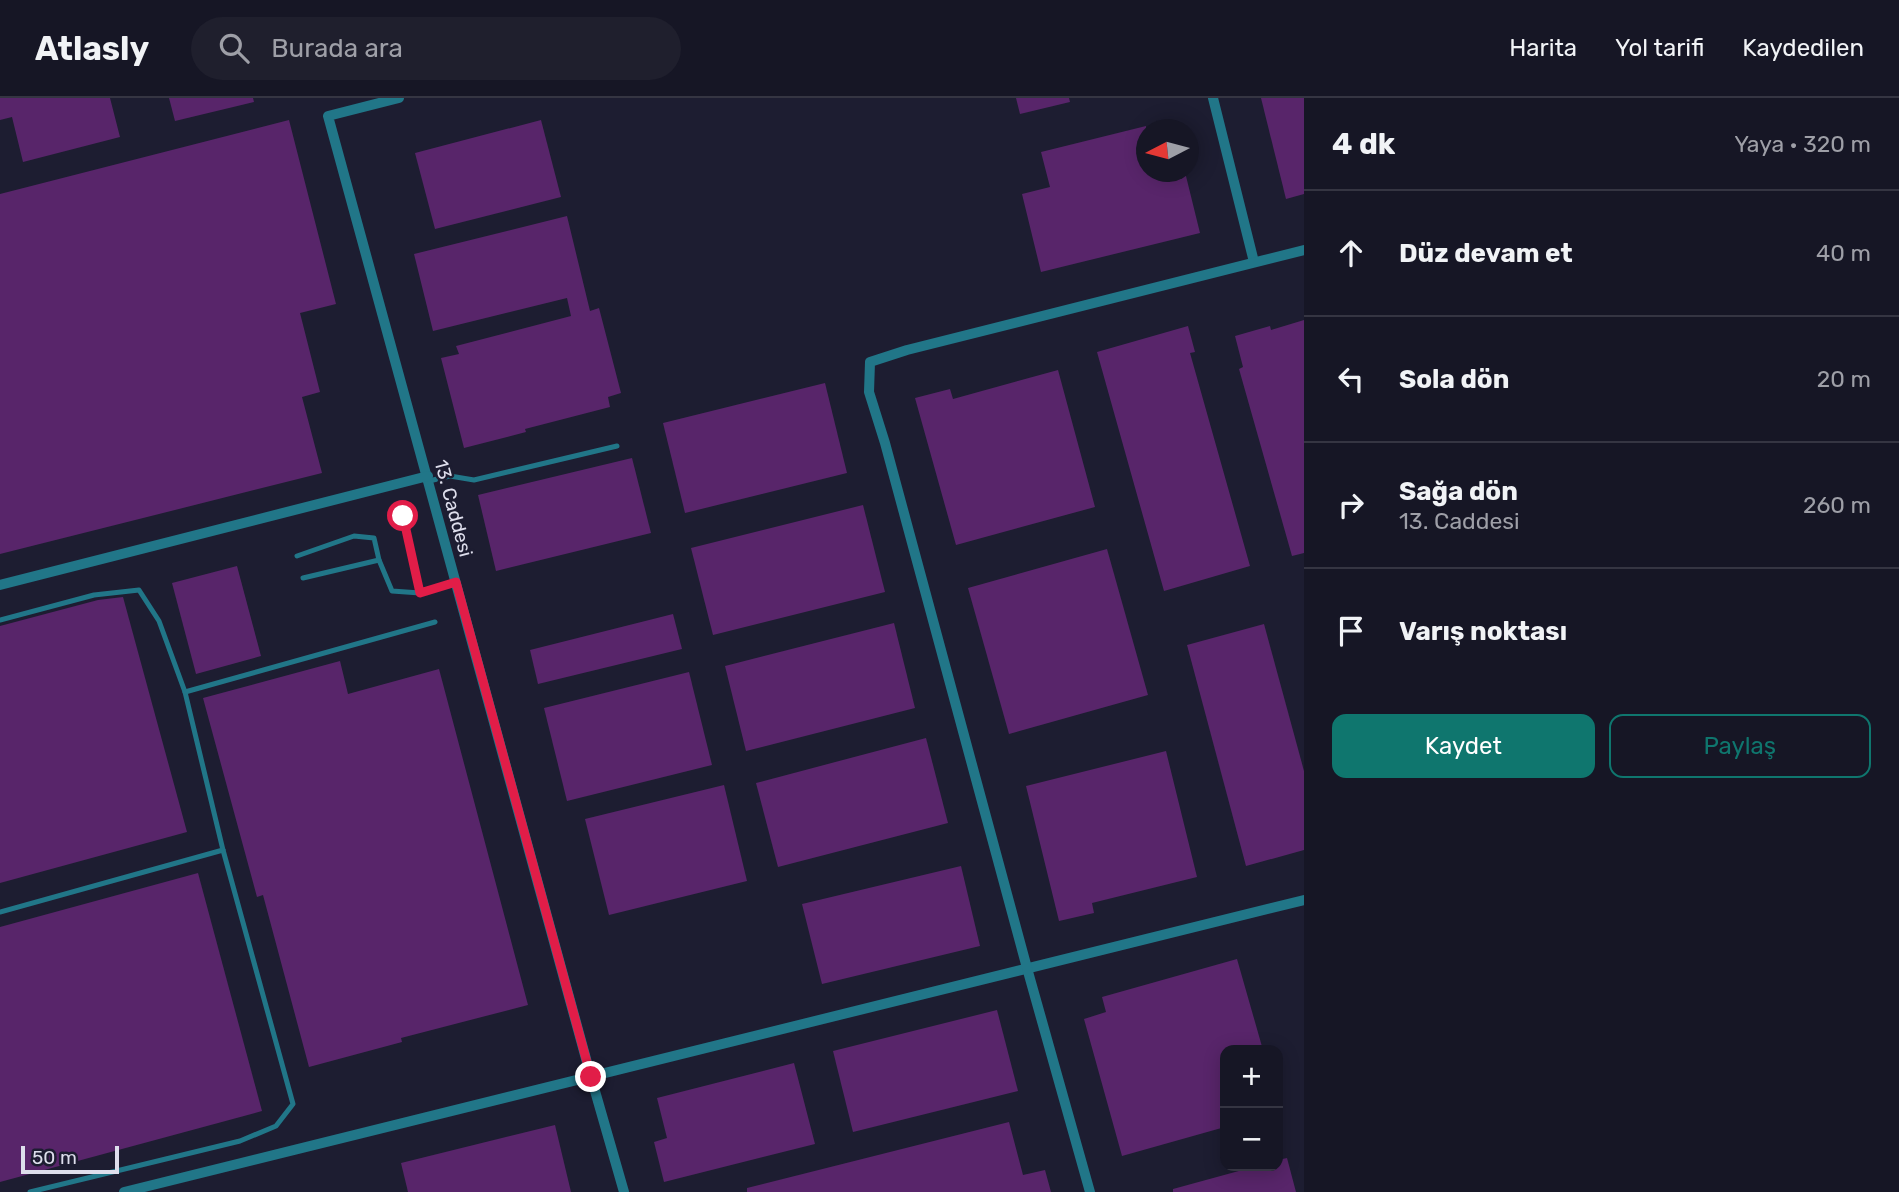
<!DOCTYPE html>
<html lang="tr">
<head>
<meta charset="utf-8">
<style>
  body { margin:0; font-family:Rubik,sans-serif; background:#1f1f2d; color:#f1f3f6 }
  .controls { position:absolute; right:21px; bottom:21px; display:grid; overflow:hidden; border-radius:14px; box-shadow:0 4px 18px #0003 }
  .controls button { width:63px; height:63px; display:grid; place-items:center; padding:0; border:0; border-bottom:2px solid #353542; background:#161625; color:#f1f3f6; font:35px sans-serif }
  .compass { position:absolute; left:1136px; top:21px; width:63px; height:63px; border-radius:50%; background:#161625; box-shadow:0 4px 18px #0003; rotate:264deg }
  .scale { position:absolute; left:21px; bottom:18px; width:98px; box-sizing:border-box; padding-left:7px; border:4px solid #dedeec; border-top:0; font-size:19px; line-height:24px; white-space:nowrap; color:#dedeec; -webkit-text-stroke:5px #1d1d31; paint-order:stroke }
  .stop { position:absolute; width:21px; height:21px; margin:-16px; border:5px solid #e11d48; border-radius:50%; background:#fff }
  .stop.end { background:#e11d48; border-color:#fff; box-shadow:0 2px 7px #0008 }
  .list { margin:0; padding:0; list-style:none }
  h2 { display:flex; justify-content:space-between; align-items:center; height:91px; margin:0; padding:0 28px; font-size:30px }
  h2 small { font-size:23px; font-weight:400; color:#9e9fa7 }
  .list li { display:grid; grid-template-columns:46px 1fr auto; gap:21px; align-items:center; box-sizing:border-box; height:126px; padding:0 28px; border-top:2px solid #353542 }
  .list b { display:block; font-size:26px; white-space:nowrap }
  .list p { margin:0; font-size:23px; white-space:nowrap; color:#9e9fa7 }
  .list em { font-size:23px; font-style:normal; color:#9e9fa7 }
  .actions { display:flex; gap:14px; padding:21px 28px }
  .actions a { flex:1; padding:16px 0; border:2px solid #0f766e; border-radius:14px; text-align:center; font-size:24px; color:#0f766e }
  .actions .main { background:#0f766e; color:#fff }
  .icon { flex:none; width:38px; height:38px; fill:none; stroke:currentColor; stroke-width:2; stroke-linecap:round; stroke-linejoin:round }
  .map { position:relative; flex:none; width:1304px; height:1094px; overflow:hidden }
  header { display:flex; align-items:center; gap:42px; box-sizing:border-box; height:98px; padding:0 35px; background:#161625; border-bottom:2px solid #353542 }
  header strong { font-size:33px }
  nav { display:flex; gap:38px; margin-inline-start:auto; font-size:24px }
  .search { width:490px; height:63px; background:#1f1f2d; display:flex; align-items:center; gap:18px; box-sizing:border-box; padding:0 24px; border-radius:38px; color:#9e9fa7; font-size:26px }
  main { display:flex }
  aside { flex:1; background:#161625 }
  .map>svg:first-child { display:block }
  .building { fill:#58256a }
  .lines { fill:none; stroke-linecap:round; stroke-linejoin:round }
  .service { stroke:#217688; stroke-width:5 }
  .minor { stroke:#217688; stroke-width:10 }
  .route { stroke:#e11d48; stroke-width:9 }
  .labels { text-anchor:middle; stroke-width:5; stroke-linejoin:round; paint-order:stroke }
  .street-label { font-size:19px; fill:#dedeec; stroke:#1d1d31 }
</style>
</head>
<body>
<header>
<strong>Atlasly</strong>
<div class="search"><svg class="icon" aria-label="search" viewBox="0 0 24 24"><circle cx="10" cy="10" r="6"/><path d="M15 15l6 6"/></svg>Burada ara</div>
<nav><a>Harita</a><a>Yol tarifi</a><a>Kaydedilen</a></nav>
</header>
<main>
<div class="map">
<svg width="1304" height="1094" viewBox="0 0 1304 1094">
  <rect width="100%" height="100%" fill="#1d1d31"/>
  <g class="building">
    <polygon points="0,0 110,0 120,39 23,64 12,19 0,22"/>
    <polygon points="169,0 253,0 254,4 175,23"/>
    <polygon points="1016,0 1069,0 1070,4 1020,16"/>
    <polygon points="1261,0 1304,0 1304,96 1286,101"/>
    <polygon points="289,22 336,206 300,215 320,294 302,299 322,375 0,456 0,96"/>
    <polygon points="541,22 561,99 435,131 415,55"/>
    <polygon points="1146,28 1146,74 1185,74 1200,135 1041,174 1022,96 1050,89 1041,54"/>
    <polygon points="567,118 590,213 599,210 621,295 608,299 610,309 525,331 526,334 464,350 441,260 459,256 456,248 571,218 567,200 433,233 414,156"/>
    <polygon points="1304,222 1304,455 1292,458 1239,271 1243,269 1235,238 1270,228 1271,232"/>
    <polygon points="1188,228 1195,254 1190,255 1250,468 1164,493 1097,254"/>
    <polygon points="1058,272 1095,409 956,447 915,300 950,291 953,301"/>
    <polygon points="825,285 847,375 685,415 663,325"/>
    <polygon points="632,360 651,435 496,473 478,397"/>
    <polygon points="863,407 885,494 713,537 691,450"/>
    <polygon points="1107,451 1148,597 1009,636 968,490"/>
    <polygon points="237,468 261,558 196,576 172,485"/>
    <polygon points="123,499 187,734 0,785 0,528 98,502"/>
    <polygon points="673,516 682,551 538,586 530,552"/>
    <polygon points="894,525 915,610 746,653 725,568"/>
    <polygon points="1264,526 1304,673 1304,752 1246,768 1187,547"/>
    <polygon points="340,563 348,596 439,571 528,907 401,940 402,944 309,969 263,797 257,799 203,600"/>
    <polygon points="689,574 712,667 567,703 544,610"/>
    <polygon points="926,640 948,725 778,769 756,685"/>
    <polygon points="1166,653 1197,779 1092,805 1094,815 1059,823 1026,688"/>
    <polygon points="724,687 747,783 609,817 585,721"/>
    <polygon points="961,768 980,848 822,886 802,806"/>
    <polygon points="198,775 262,1013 0,1084 0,829"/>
    <polygon points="1237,861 1263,952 1225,952 1225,1029 1122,1058 1084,921 1106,914 1102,899"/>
    <polygon points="997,912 1018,993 853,1034 833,953"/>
    <polygon points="794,965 815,1046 664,1084 654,1044 667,1040 657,1000"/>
    <polygon points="1009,1024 1023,1077 1045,1072 1051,1094 747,1094 747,1090"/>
    <polygon points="555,1027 571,1094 408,1094 401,1065"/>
    <polygon points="1287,1060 1296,1094 1173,1094 1173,1091 1257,1068 1278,1068 1278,1062"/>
  </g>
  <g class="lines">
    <g class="service">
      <polyline points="429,383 450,378 474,382 617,348"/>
      <polyline points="403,418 420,495"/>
      <polyline points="297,458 354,438 374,440 379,462 392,493 420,495 456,484"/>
      <polyline points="303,480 379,462"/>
      <polyline points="0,522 94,497 139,492 159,523 185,594 223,752 293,1006 276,1028 240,1043 30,1094"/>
      <polyline points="185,594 435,524"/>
      <polyline points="0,814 223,752"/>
    </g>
    <g class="minor">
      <polyline points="399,0 328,18 591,979 624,1094"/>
      <polyline points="1213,0 1254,164"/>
      <polyline points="0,487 428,378"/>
      <polyline points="124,1094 1304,802"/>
      <polyline points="1090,1094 1027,870 885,345 869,294 870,264 907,252 1304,152"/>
    </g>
  </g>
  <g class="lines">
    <polyline class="route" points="403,418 420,495 456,484 591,979"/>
  </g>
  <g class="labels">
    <g class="street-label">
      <text transform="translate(454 410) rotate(75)" y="7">13. Caddesi</text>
    </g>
  </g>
</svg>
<div class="controls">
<button>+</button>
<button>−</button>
</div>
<svg class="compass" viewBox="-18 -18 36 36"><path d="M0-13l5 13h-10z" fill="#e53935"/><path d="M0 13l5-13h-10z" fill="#9e9fa7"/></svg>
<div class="scale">50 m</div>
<div class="stop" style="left:403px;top:418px"></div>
<div class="stop end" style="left:591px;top:979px"></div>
</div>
<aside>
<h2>4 dk<small>Yaya · 320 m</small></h2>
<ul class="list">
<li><svg class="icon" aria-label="ahead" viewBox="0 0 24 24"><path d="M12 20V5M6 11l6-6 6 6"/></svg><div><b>Düz devam et</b></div><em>40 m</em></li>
<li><svg class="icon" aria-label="left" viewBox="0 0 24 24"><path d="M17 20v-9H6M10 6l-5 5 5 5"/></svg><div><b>Sola dön</b></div><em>20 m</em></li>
<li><svg class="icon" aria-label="right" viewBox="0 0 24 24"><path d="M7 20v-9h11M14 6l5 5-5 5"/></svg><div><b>Sağa dön</b><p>13. Caddesi</p></div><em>260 m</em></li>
<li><svg class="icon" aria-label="arrive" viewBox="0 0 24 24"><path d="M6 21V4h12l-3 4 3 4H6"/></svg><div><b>Varış noktası</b></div></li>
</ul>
<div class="actions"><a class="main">Kaydet</a><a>Paylaş</a></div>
</aside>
</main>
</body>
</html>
